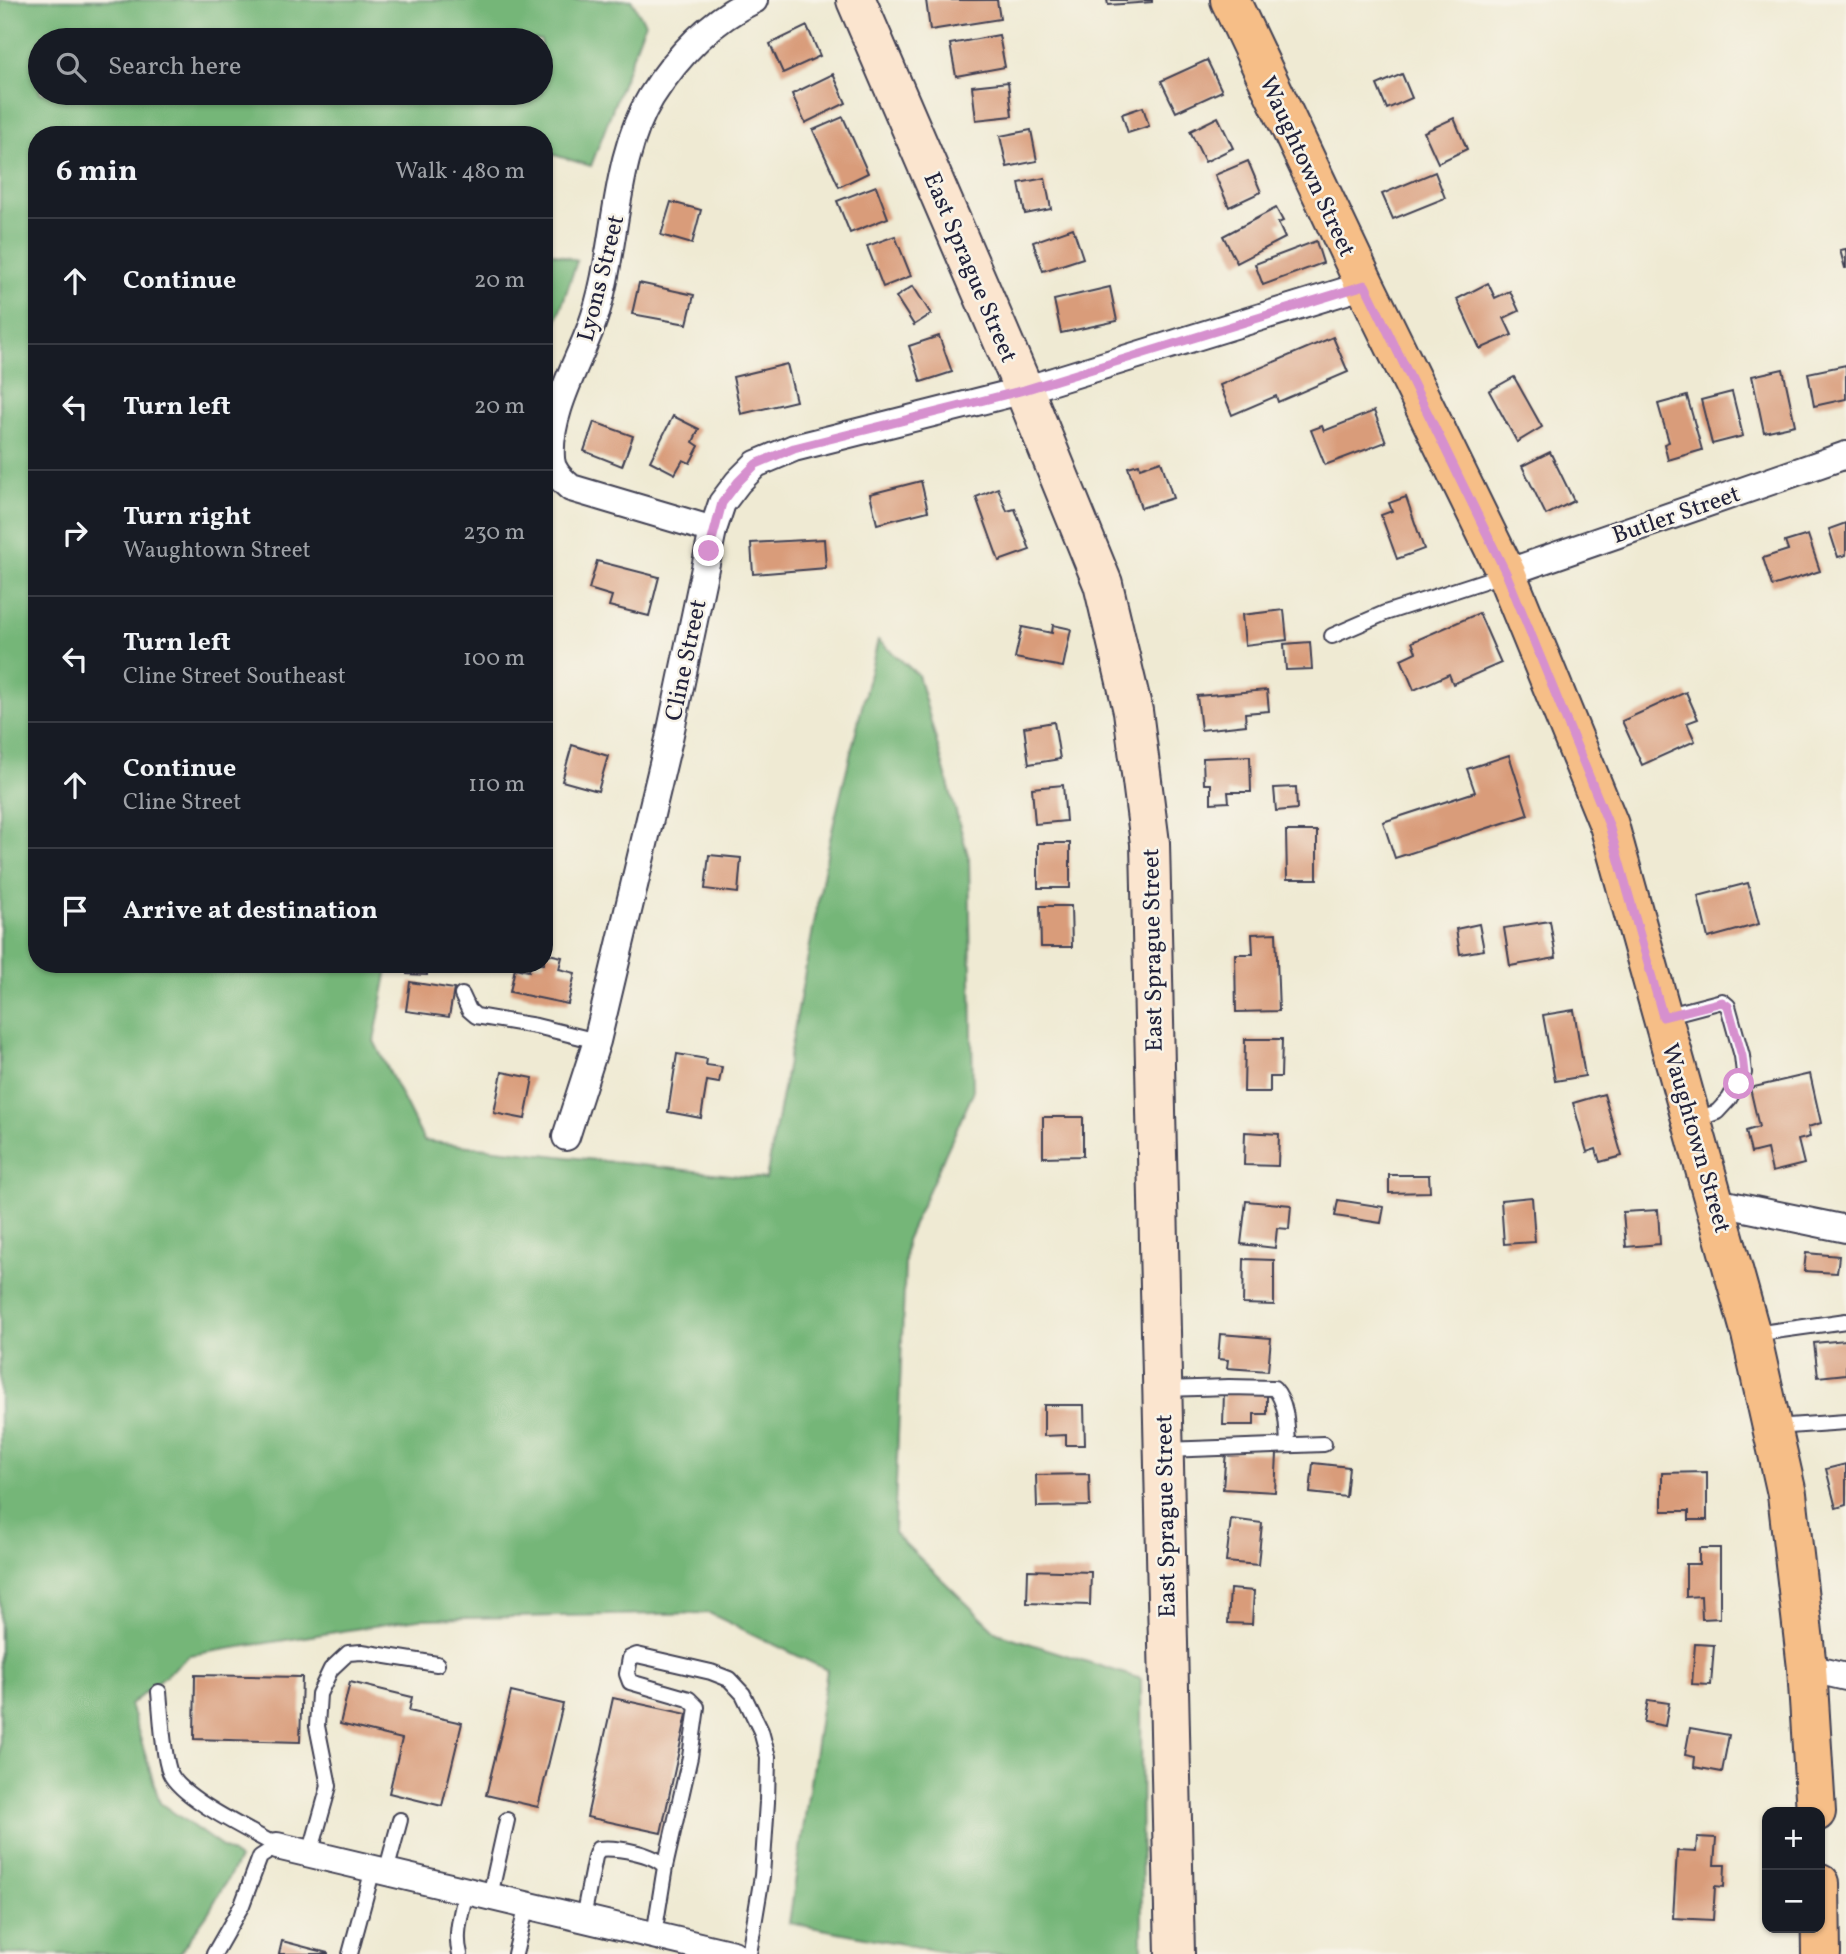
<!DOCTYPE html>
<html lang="en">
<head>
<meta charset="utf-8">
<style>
  body { margin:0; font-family:Vollkorn,serif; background:#20242c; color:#f1f3f6 }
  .controls { position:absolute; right:21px; bottom:21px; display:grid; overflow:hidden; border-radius:14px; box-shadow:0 2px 5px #0004 }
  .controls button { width:63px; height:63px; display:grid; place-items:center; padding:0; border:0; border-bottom:2px solid #363941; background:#171b24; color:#f1f3f6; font:35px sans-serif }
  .stop { position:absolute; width:21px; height:21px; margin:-16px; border:5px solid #d690ce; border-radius:50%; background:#fff }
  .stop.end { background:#d690ce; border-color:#fff; box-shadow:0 2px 7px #0008 }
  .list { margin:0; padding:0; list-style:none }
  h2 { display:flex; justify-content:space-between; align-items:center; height:91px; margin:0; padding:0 28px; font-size:30px }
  h2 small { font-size:23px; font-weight:400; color:#9ea1a6 }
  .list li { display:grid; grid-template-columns:46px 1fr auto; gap:21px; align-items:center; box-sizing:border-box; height:126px; padding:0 28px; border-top:2px solid #363941 }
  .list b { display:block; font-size:26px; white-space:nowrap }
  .list p { margin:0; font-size:23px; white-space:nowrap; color:#9ea1a6 }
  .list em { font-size:23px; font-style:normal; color:#9ea1a6 }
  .icon { flex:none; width:38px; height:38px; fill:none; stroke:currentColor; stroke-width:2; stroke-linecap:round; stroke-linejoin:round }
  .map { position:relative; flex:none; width:1846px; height:1954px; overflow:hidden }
  .search { position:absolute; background:#171b24; box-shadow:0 2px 5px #0004; left:28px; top:28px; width:525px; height:77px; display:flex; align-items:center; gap:18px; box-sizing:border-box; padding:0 24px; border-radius:38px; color:#9ea1a6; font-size:26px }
  .panel { position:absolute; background:#171b24; box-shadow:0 2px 5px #0004; left:28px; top:126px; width:525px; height:847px; border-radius:28px }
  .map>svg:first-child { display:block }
  .forest { fill:#74b678; stroke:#4b6c5a; stroke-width:2; fill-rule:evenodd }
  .building { fill:#d99c7a }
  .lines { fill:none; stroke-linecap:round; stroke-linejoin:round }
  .lane-casing { stroke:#414052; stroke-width:18 }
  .street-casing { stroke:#414052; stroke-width:30 }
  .secondary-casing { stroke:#414052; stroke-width:42 }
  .primary-casing { stroke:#414052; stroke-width:42 }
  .lane { stroke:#fff; stroke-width:14 }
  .street { stroke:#fff; stroke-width:26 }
  .secondary { stroke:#fbe5cf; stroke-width:38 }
  .primary { stroke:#f6be87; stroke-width:38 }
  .route { stroke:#d690ce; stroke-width:9 }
  .labels { text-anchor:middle; stroke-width:5; stroke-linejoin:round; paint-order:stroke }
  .street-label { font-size:24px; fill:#22223b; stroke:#f7f3e8 }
</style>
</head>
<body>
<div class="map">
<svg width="1846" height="1954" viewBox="0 0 1846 1954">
  <rect width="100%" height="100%" fill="#f7f3e8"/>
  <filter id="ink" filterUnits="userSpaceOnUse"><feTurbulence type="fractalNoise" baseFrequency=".0143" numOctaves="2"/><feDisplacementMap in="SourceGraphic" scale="14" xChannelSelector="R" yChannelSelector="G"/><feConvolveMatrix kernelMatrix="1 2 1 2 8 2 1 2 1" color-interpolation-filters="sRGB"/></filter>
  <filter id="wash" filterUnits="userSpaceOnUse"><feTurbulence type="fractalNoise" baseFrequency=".00686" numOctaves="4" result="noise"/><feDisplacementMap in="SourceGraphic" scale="28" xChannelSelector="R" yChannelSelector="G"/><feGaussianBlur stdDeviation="1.57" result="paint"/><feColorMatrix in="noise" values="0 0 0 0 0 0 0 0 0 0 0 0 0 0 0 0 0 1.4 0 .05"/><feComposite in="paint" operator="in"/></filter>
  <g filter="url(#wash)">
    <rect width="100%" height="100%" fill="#efead3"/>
    <g class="forest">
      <path d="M0,0h631l14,23 -54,143 -47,-14v-17h-57l-6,-2 -2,2h-442v829h352l-15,77 50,100 342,38 64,-340 48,-199 40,35 51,184 4,234 -67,147 -12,293 103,100 144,46 1,275h-186l-167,-31 38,-253 -118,-57 -291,6 -228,36 -60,50 30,98 79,56 -31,54 -29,41h-179zM40,40h501v53h-501z"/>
      <polygon points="544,250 577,261 544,358"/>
    </g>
    <g id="blocks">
      <g class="building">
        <polygon points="926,0 997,0 1000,19 930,30"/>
        <polygon points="1107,0 1152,0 1152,2 1108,5"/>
        <polygon points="807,26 820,56 783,73 770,44"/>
        <polygon points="999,35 1005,67 956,76 950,44"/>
        <polygon points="1207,60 1222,91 1176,112 1161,81"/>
        <polygon points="833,74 846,103 805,123 792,94"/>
        <polygon points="1402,74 1412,98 1387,109 1377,85"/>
        <polygon points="1008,82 1012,116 976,120 972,86"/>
        <polygon points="1143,107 1149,126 1128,133 1122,114"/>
        <polygon points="843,117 868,173 839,187 813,130"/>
        <polygon points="1218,117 1233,148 1205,162 1190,131"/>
        <polygon points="1454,118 1467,149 1438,163 1424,132"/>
        <polygon points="1031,130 1037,161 1007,167 1000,136"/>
        <polygon points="1248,161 1261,192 1229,207 1215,175"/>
        <polygon points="1435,172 1445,198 1393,219 1382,194"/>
        <polygon points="1045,178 1051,209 1025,214 1019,183"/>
        <polygon points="876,186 888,218 850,233 837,201"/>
        <polygon points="671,202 701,210 692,244 661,235"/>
        <polygon points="1276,208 1283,221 1278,223 1285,238 1237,263 1223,236"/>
        <polygon points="1073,228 1083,258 1043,271 1033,242"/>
        <polygon points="895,236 911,276 883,287 867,246"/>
        <polygon points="1316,241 1323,263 1263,285 1255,264"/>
        <polygon points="1846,249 1846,268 1845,268 1840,250"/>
        <polygon points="639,283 694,295 687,324 632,314"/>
        <polygon points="1488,283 1495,298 1510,291 1519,311 1504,318 1512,335 1480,349 1457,299"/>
        <polygon points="913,286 931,314 914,325 896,297"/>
        <polygon points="1110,287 1117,321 1061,333 1054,300"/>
        <polygon points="939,336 952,372 921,382 909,346"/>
        <polygon points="1333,337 1348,372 1278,402 1276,396 1232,415 1220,385"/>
        <polygon points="787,364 796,401 741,414 733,377"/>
        <polygon points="1846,365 1846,399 1814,406 1808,373"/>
        <polygon points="1783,369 1795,425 1764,432 1752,376"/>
        <polygon points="1514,377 1542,427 1517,442 1489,391"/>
        <polygon points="1732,392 1743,436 1712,444 1701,400"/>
        <polygon points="1687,396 1702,450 1668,460 1664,444 1669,442 1658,404"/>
        <polygon points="1374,411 1386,442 1325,465 1311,430 1322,426 1324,431"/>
        <polygon points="673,416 699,429 693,442 699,446 690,463 683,460 675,474 650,461"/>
        <polygon points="594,422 633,436 622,466 584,451"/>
        <polygon points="1550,452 1574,501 1546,515 1522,466"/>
        <polygon points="1161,461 1173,498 1141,508 1128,467 1139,464 1140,468"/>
        <polygon points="921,481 928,511 877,524 870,494"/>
        <polygon points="998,488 1007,511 1015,509 1030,550 999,561 976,497"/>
        <polygon points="1406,497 1424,549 1397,559 1381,515 1392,511 1389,503"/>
        <polygon points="1846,523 1846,555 1838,557 1829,529"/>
        <polygon points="1808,535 1820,571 1772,586 1763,558 1788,550 1785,542"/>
        <polygon points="824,539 826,568 753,574 751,543"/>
        <polygon points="597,561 659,577 649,616 609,606 612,596 589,589"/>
        <polygon points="1284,610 1287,640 1245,645 1242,615"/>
        <polygon points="1479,613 1501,663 1453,684 1449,674 1414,690 1401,659 1416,652 1412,642"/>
        <polygon points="1053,625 1071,629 1063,667 1015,658 1022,627 1052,633"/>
        <polygon points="1310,642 1312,669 1286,670 1284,644"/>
        <polygon points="1267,690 1269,711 1245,713 1246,725 1201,730 1197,696"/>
        <polygon points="1686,692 1698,719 1687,723 1695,741 1642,765 1622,721"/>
        <polygon points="1054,722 1060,759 1029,764 1024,727"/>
        <polygon points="572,745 608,756 598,791 562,781"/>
        <polygon points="1509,755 1528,815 1395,858 1383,822 1475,792 1467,769"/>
        <polygon points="1250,756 1251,792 1228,792 1229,802 1211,803 1211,784 1204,784 1203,758"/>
        <polygon points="1063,785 1066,821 1035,824 1032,788"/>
        <polygon points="1296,787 1297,809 1276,811 1274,788"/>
        <polygon points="1286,831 1317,831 1317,879 1287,879"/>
        <rect x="1038" y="843" width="32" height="45"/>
        <polygon points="709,855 741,858 738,893 705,889"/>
        <polygon points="1748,883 1759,924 1708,938 1698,896"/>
        <polygon points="1040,906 1071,906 1072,947 1041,947"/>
        <polygon points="1550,921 1556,958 1510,966 1504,928"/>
        <polygon points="1479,924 1484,950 1460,954 1456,929"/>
        <polygon points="1276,933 1279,1011 1236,1012 1235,954 1253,954 1252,934"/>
        <polygon points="544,953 562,957 559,969 575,973 568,1004 510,992 515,968 529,971 531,964 544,964"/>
        <polygon points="407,964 428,964 427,975 407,974"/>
        <polygon points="410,982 454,989 449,1017 406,1011"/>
        <polygon points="1574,1010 1585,1076 1555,1081 1543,1015"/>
        <polygon points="1245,1039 1282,1039 1281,1077 1270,1077 1270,1092 1244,1092"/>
        <polygon points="677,1054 707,1059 706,1065 722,1067 719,1083 707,1081 701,1118 668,1112"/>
        <polygon points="502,1072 533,1078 525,1119 494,1113"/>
        <polygon points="1810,1074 1821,1123 1808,1127 1810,1137 1798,1140 1804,1164 1772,1172 1767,1149 1751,1153 1746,1131 1759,1127 1750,1088"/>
        <polygon points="1604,1094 1622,1156 1600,1162 1596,1149 1587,1152 1573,1103"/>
        <polygon points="1043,1117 1083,1117 1083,1156 1043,1157"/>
        <polygon points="1245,1132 1279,1134 1278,1166 1244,1165"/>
        <polygon points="1389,1175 1429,1175 1430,1192 1389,1193"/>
        <polygon points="1532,1197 1535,1242 1504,1244 1501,1200"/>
        <polygon points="1338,1200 1384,1207 1381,1223 1335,1216"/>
        <polygon points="1246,1201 1291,1205 1289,1229 1277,1228 1275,1248 1241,1244"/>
        <polygon points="1658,1210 1660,1244 1626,1247 1623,1212"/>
        <polygon points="1806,1253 1839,1256 1837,1273 1804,1271"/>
        <polygon points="1244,1259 1274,1260 1274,1305 1243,1304"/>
        <polygon points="1220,1334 1271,1338 1268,1371 1227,1368 1228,1360 1218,1359"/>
        <polygon points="1846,1340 1846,1374 1818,1377 1814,1343"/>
        <polygon points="1267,1391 1267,1414 1254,1414 1254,1425 1223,1425 1224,1392"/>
        <polygon points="1044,1405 1084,1405 1085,1445 1066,1445 1066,1435 1044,1436"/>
        <polygon points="1226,1451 1277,1454 1275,1492 1223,1489"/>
        <polygon points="1313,1463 1349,1467 1346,1497 1310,1493"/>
        <polygon points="1846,1464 1846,1505 1836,1508 1826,1469"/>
        <polygon points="1707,1472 1707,1520 1689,1520 1689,1511 1662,1511 1662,1473"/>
        <polygon points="1089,1474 1090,1506 1037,1507 1036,1475"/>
        <polygon points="1231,1519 1262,1523 1258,1565 1226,1562"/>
        <polygon points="1699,1548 1720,1548 1720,1618 1702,1619 1701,1596 1686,1597 1686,1564 1699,1564"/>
        <polygon points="1028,1570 1091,1572 1090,1605 1027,1603"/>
        <polygon points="1230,1589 1254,1591 1252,1624 1228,1623"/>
        <polygon points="1695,1644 1714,1645 1711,1685 1692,1684"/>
        <polygon points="195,1675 302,1677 300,1742 194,1739"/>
        <polygon points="350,1682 412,1697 409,1711 462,1723 442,1806 389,1793 402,1739 340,1724"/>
        <polygon points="511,1692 563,1704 538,1807 486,1795"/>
        <polygon points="613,1698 687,1714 661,1833 587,1817"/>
        <polygon points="1648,1700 1669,1703 1665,1726 1644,1722"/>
        <polygon points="1690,1728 1729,1735 1722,1772 1694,1767 1695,1757 1685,1755"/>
        <polygon points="1697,1837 1716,1838 1714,1865 1725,1865 1724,1887 1715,1886 1713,1920 1673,1918 1677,1851 1696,1852"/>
        <polygon points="282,1941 328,1953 328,1954 279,1954"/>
      </g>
    </g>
  </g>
  <g filter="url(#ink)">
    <use href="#blocks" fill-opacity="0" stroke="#414052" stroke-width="2"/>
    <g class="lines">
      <g class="lane-casing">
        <g id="lane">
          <polyline points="1332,636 1385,613 1505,574"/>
          <polyline points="462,995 469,1010 476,1016 536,1026 597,1041"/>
          <polyline points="1665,1016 1722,1001 1728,1006 1742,1056 1744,1073 1729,1099 1717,1112 1693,1121"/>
          <polyline points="1754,1334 1846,1321"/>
          <path d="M1164,1389l65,-2 45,1c13,14 13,38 14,56"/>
          <polyline points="1774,1427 1846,1422"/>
          <polyline points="1165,1450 1324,1444"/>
          <path d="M159,1692c2,19 4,65 11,81 12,26 81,58 107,73"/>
          <polyline points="310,1854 329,1786 317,1726 319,1694 331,1669 348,1653 362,1652 437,1664"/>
          <polyline points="665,1867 690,1757 697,1707 689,1699 630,1682 627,1674 630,1658 637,1655 711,1672 729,1679 743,1694 761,1731 768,1757 767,1802 762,1876 749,1954"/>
          <polyline points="386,1872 400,1820"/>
          <polyline points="490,1896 507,1820"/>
          <path d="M583,1918l12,-61 3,-8c18,-2 56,4 67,18l-11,68"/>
          <polyline points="214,1954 242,1905 260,1857 277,1846"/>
          <polyline points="350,1954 373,1869"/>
          <path d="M460,1954c-6,-20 2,-43 6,-63"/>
          <polyline points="515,1954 527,1905"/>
        </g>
      </g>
      <g class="street-casing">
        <g id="street">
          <path d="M713,530l-142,-42c-9,-8 -20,-17 -20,-30 -3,-44 25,-91 40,-131 27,-72 20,-165 60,-230 26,-41 58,-76 103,-97"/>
          <polyline points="1506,573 1846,455"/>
          <polyline points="566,1137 597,1041 669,739 713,530 722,503 738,482 756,464 794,448 1024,390 1365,285"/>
          <polyline points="1716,1202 1846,1229"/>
          <polyline points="1807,1668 1846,1677"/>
          <polyline points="277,1846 733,1954"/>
        </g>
      </g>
      <g class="secondary-casing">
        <polyline id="secondary" points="856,0 1024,390 1103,584 1133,711 1150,843 1175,1954"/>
      </g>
      <g class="primary-casing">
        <g id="primary">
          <polyline points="1230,0 1365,285 1506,573 1609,825 1751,1334 1787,1494 1807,1668 1816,1812"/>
          <polyline points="1820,1883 1821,1954"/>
        </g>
      </g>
      <use href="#lane" class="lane"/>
      <use href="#street" class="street"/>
      <use href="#secondary" class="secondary"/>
      <use href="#primary" class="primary"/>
    </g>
  </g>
  <g class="lines" filter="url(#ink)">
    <polyline class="route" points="709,551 722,503 738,482 756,464 794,448 1024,390 1365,285 1506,573 1609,825 1663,1017 1722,1002 1728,1006 1742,1056 1744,1073 1739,1084"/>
  </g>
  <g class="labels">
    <g class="street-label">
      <text transform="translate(1308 166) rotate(65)" y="8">Waughtown Street</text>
      <text transform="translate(971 267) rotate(67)" y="8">East Sprague Street</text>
      <text transform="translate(600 278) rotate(-76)" y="8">Lyons Street</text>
      <text transform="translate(1676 514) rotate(-19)" y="8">Butler Street</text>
      <text transform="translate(685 660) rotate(-78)" y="8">Cline Street</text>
      <text transform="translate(1152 950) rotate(-91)" y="8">East Sprague Street</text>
      <text transform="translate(1697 1138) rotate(74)" y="8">Waughtown Street</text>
      <text transform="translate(1165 1516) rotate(-91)" y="8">East Sprague Street</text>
    </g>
  </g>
</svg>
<div class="controls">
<button>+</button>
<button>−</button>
</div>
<div class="stop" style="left:1739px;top:1084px"></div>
<div class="stop end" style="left:709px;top:551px"></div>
<div class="search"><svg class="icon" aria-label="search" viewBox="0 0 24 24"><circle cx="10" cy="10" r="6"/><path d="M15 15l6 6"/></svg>Search here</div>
<section class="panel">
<h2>6 min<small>Walk · 480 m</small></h2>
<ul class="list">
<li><svg class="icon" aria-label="ahead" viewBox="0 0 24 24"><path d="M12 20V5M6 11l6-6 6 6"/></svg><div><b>Continue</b></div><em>20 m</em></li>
<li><svg class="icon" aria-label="left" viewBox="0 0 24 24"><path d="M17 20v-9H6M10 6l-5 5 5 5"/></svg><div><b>Turn left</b></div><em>20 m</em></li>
<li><svg class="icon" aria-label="right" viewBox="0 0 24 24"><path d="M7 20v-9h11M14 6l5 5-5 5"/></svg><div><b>Turn right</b><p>Waughtown Street</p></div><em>230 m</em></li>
<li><svg class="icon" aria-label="left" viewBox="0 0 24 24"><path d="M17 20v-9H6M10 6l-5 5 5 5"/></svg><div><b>Turn left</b><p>Cline Street Southeast</p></div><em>100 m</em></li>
<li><svg class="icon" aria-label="ahead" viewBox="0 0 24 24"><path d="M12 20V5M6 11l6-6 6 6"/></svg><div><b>Continue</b><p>Cline Street</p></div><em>110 m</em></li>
<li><svg class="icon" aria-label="arrive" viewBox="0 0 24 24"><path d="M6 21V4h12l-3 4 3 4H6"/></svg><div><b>Arrive at destination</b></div></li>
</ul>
</section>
</div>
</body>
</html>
